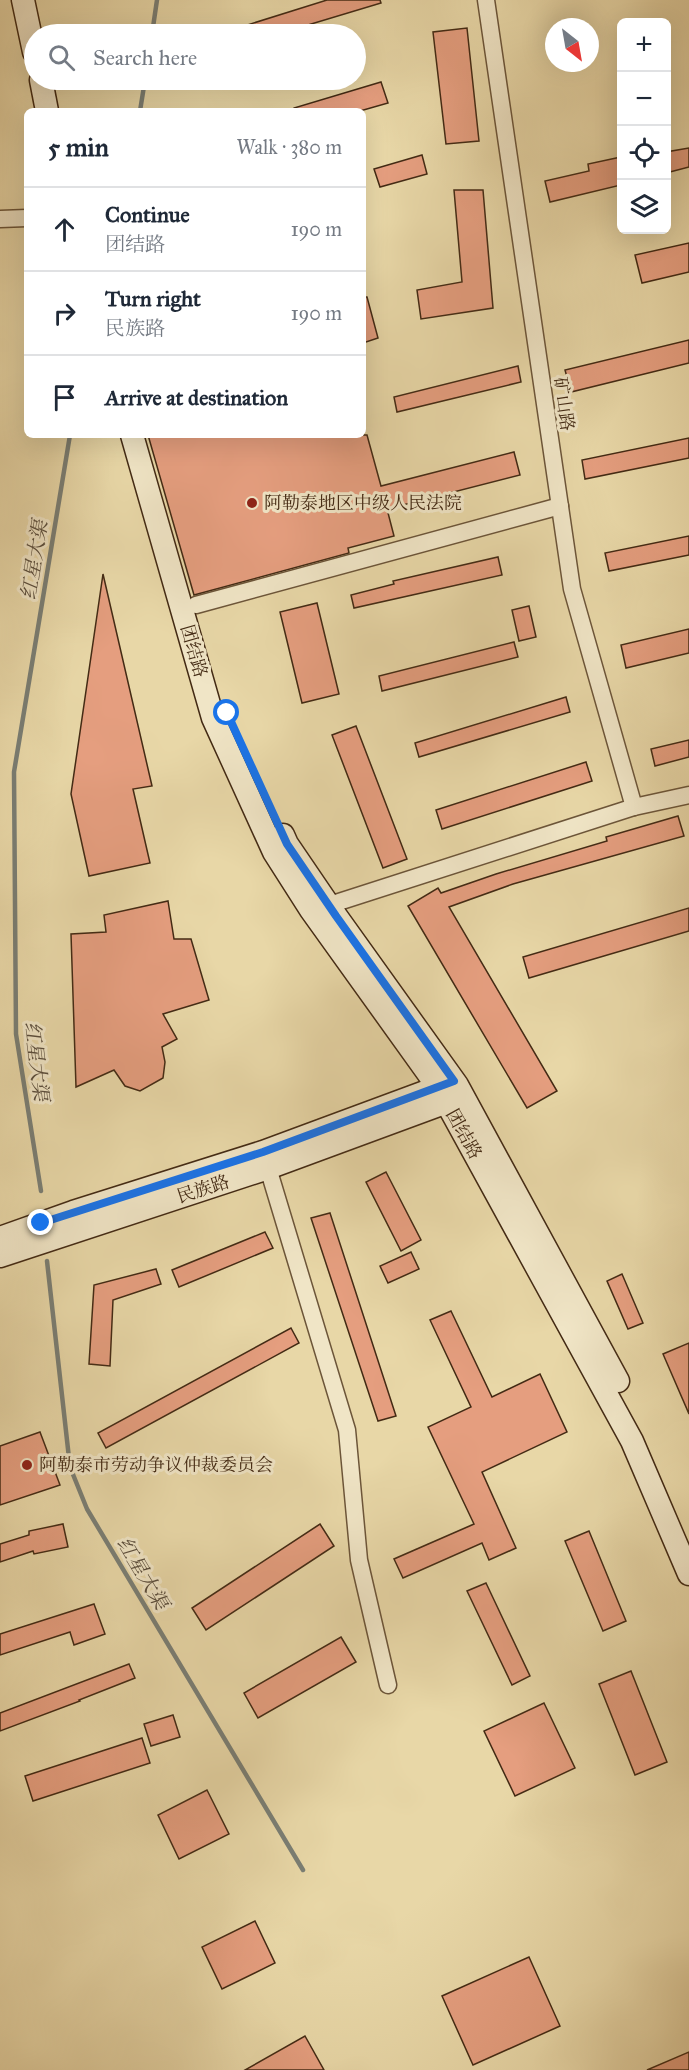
<!DOCTYPE html>
<html lang="en">
<head>
<meta charset="utf-8">
<style>
  body { margin:0; font-family:"IM FELL Great Primer","Noto Serif SC",serif; background:#f6f6f7; color:#1f2937 }
  .controls { position:absolute; right:18px; top:18px; display:grid; overflow:hidden; border-radius:9px; box-shadow:0 6px 24px #0002 }
  .controls button { width:54px; height:54px; display:grid; place-items:center; padding:0; border:0; border-bottom:2px solid #e0e1e3; background:#fff; color:#1f2937; font:30px sans-serif }
  .compass { position:absolute; left:545px; top:18px; width:54px; height:54px; border-radius:50%; background:#fff; box-shadow:0 6px 24px #0002; rotate:149deg }
  .stop { position:absolute; width:18px; height:18px; margin:-14px; border:4px solid #1a73e8; border-radius:50%; background:#fff }
  .stop.end { background:#1a73e8; border-color:#fff; box-shadow:0 2px 6px #0008 }
  .list { margin:0; padding:0; list-style:none }
  h2 { display:flex; justify-content:space-between; align-items:center; height:78px; margin:0; padding:0 24px; font-size:26px }
  h2 small { font-size:20px; font-weight:400; color:#747a83 }
  .list li { display:grid; grid-template-columns:39px 1fr auto; gap:18px; align-items:center; box-sizing:border-box; height:84px; padding:0 24px; border-top:2px solid #e0e1e3 }
  .list b { display:block; font-size:22px; white-space:nowrap }
  .list p { margin:0; font-size:20px; white-space:nowrap; color:#747a83 }
  .list em { font-size:20px; font-style:normal; color:#747a83 }
  .icon { flex:none; width:33px; height:33px; fill:none; stroke:currentColor; stroke-width:2; stroke-linecap:round; stroke-linejoin:round }
  .map { position:relative; flex:none; width:689px; height:2070px; overflow:hidden }
  .search { position:absolute; background:#fff; box-shadow:0 6px 24px #0002; left:24px; top:24px; width:342px; height:66px; display:flex; align-items:center; gap:15px; box-sizing:border-box; padding:0 21px; border-radius:33px; color:#747a83; font-size:22px }
  .panel { position:absolute; background:#fff; box-shadow:0 6px 24px #0002; left:24px; top:108px; width:342px; height:330px; border-radius:9px }
  .map>svg:first-child { display:block }
  .lines { fill:none; stroke-linecap:round; stroke-linejoin:round }
  .stream { stroke:#7a7e74; stroke-width:4.5 }
  .building { fill:#e59e7f; stroke:#432a14; stroke-width:1.5 }
  .street-casing { stroke:#6c5539; stroke-width:19 }
  .secondary-casing { stroke:#432a14; stroke-width:25 }
  .street { stroke:#f0e5c6; stroke-width:16 }
  .secondary { stroke:#f0e5c6; stroke-width:22 }
  .route { stroke:#1a73e8; stroke-width:8 }
  .poi-dot { fill:#8f2418; stroke:#f0e5c6; stroke-width:2 }
  .labels { text-anchor:middle; stroke-width:6; stroke-linejoin:round; paint-order:stroke }
  .street-label { font-size:18px; fill:#432a14; stroke:#f0e5c6 }
  .poi-label { font-size:18px; fill:#432a14; stroke:#f0e5c6; text-anchor:start }
  .water-label { font-size:20px; font-style:italic; fill:#5a4d3c; stroke:#f0e5c6 }
</style>
</head>
<body>
<div class="map">
<svg width="689" height="2070" viewBox="0 0 689 2070">
  <rect width="100%" height="100%" fill="#e8d7a7"/>
  <filter id="stains"><feTurbulence type="fractalNoise" baseFrequency=".00333" numOctaves="4"/><feColorMatrix values="0 0 0 0 .2 0 0 0 0 .09 0 0 0 0 .02 0 0 0 .5 -.17"/></filter>
  <radialGradient id="worn" r=".72"><stop offset=".6" stop-color="#630" stop-opacity="0"/><stop offset="1" stop-color="#630" stop-opacity=".3"/></radialGradient>
  <g class="lines">
    <g class="stream">
      <polyline points="152,34 157,0"/>
      <polyline points="140,111 145,80"/>
      <polyline points="41,1191 16,1034 14,772 70,435"/>
      <polyline points="47,1261 70,1467 87,1509 303,1870"/>
    </g>
  </g>
  <g class="building">
    <polygon points="327,0 380,0 381,3 278,34 225,34 225,32"/>
    <polygon points="467,28 479,141 446,144 433,32"/>
    <polygon points="381,82 388,103 360,111 294,111 294,108"/>
    <polygon points="689,148 689,167 666,173 666,152"/>
    <polygon points="422,155 427,174 380,187 374,169"/>
    <polygon points="621,157 621,185 550,202 545,181 589,171 588,164"/>
    <polygon points="454,190 483,190 493,308 421,319 417,290 462,282"/>
    <polygon points="689,243 689,272 642,283 635,255"/>
    <polygon points="363,297 367,297 378,338 363,343"/>
    <polygon points="689,340 689,363 571,392 565,370"/>
    <polygon points="518,366 521,382 397,412 394,397"/>
    <polygon points="148,435 367,435 381,486 514,452 520,475 387,509 394,536 348,548 349,553 194,595"/>
    <polygon points="689,438 689,458 585,479 582,460"/>
    <polygon points="689,536 689,555 609,571 605,553"/>
    <polygon points="498,557 502,575 354,608 351,595 394,584 393,581"/>
    <polygon points="103,574 152,786 133,789 150,863 89,876 71,794"/>
    <polygon points="317,603 339,694 302,703 280,612"/>
    <polygon points="529,606 536,637 519,641 512,610"/>
    <polygon points="689,629 689,653 626,668 621,645"/>
    <polygon points="514,642 518,657 382,691 379,676"/>
    <polygon points="566,697 570,712 419,757 415,743"/>
    <polygon points="356,726 407,859 383,868 332,735"/>
    <polygon points="689,740 689,757 655,766 651,749"/>
    <polygon points="586,762 592,781 442,829 436,810"/>
    <polygon points="678,816 684,836 513,884 449,907 557,1091 527,1108 408,906 438,888 441,893 496,874 607,841 606,837"/>
    <polygon points="168,901 174,939 191,939 209,1000 163,1014 177,1039 162,1047 165,1062 163,1078 140,1091 125,1086 114,1070 76,1087 71,934 106,932 104,915"/>
    <polygon points="689,908 689,931 529,978 523,957"/>
    <polygon points="386,1172 421,1240 401,1251 366,1182"/>
    <polygon points="330,1213 396,1416 378,1421 311,1218"/>
    <polygon points="265,1232 273,1248 179,1287 172,1270"/>
    <polygon points="411,1252 419,1269 388,1283 380,1266"/>
    <polygon points="156,1269 161,1284 113,1300 110,1366 89,1364 94,1285"/>
    <polygon points="622,1274 643,1323 628,1329 607,1281"/>
    <polygon points="451,1311 492,1397 540,1374 567,1432 482,1472 516,1548 489,1560 482,1543 403,1578 394,1559 474,1524 428,1427 471,1407 430,1320"/>
    <polygon points="291,1328 299,1343 106,1448 98,1433"/>
    <polygon points="689,1343 689,1414 663,1354"/>
    <polygon points="40,1432 60,1485 0,1505 0,1446"/>
    <polygon points="63,1524 68,1547 34,1554 33,1551 0,1562 0,1544 29,1535 29,1531"/>
    <polygon points="320,1524 334,1546 206,1630 192,1608"/>
    <polygon points="589,1531 626,1621 603,1631 565,1541"/>
    <polygon points="486,1583 530,1676 512,1685 467,1591"/>
    <polygon points="94,1604 105,1634 74,1645 70,1632 0,1655 0,1634"/>
    <polygon points="341,1637 356,1662 258,1718 244,1693"/>
    <polygon points="129,1664 135,1678 79,1700 80,1701 0,1731 0,1713"/>
    <polygon points="631,1671 667,1762 635,1775 599,1684"/>
    <polygon points="544,1703 575,1768 515,1796 484,1731"/>
    <polygon points="173,1715 180,1737 151,1746 144,1724"/>
    <polygon points="142,1738 150,1763 33,1801 25,1776"/>
    <polygon points="207,1790 229,1834 179,1859 158,1815"/>
    <polygon points="255,1921 275,1963 222,1989 202,1947"/>
    <polygon points="529,1957 560,2026 473,2065 442,1996"/>
    <polygon points="305,2036 324,2070 245,2070"/>
    <polygon points="689,2052 689,2070 647,2070"/>
  </g>
  <g class="lines">
    <g class="street-casing">
      <g id="street">
        <polyline points="486,0 572,589 634,807"/>
        <polyline points="0,219 27,218"/>
        <polyline points="196,605 560,506"/>
        <polyline points="320,908 634,807 689,795"/>
        <polyline points="265,1158 347,1430 359,1560 388,1685"/>
      </g>
    </g>
    <g class="secondary-casing">
      <g id="secondary">
        <polyline points="23,0 34,52"/>
        <polyline points="41,80 47,111"/>
        <polyline points="132,435 213,718 274,852 311,910 438,1087 632,1441 689,1574"/>
        <polyline points="283,835 287,844 336,916 457,1085 618,1381"/>
        <polyline points="0,1238 73,1212 263,1152 452,1082"/>
        <polyline points="0,1256 268,1168 447,1102 461,1099"/>
      </g>
    </g>
    <use href="#street" class="street"/>
    <use href="#secondary" class="secondary"/>
  </g>
  <g class="lines">
    <polyline class="route" points="41,1223 263,1152 454,1081 336,916 287,844 227,713"/>
  </g>
  <g class="poi-dot">
    <circle cx="252" cy="503" r="6"/>
    <circle cx="27" cy="1465" r="6"/>
  </g>
  <g class="labels">
    <g class="street-label">
      <text transform="translate(564 404) rotate(82)" y="6">矿山路</text>
      <text transform="translate(194 651) rotate(74)" y="6">团结路</text>
      <text transform="translate(464 1134) rotate(61)" y="6">团结路</text>
      <text transform="translate(203 1189) rotate(-18)" y="6">民族路</text>
    </g>
    <g class="poi-label">
      <text x="264" y="509">阿勒泰地区中级人民法院</text>
      <text x="39" y="1471">阿勒泰市劳动争议仲裁委员会</text>
    </g>
    <g class="water-label">
      <text transform="translate(34 560) rotate(-81)" y="7">红星大渠</text>
      <text transform="translate(37 1061) rotate(83)" y="7">红星大渠</text>
      <text transform="translate(143 1573) rotate(59)" y="7">红星大渠</text>
    </g>
  </g>
  <rect width="100%" height="100%" filter="url(#stains)"/>
  <rect width="100%" height="100%" fill="url(#worn)"/>
</svg>
<div class="controls">
<button>+</button>
<button>−</button>
<button><svg class="icon" aria-label="locate" viewBox="0 0 24 24"><circle cx="12" cy="12" r="6"/><path d="M12 2v4M12 18v4M2 12h4M18 12h4"/></svg></button>
<button><svg class="icon" aria-label="layers" viewBox="0 0 24 24"><path d="M12 4l9 5-9 5-9-5zM3 14l9 5 9-5"/></svg></button>
</div>
<svg class="compass" viewBox="-18 -18 36 36"><path d="M0-13l5 13h-10z" fill="#e53935"/><path d="M0 13l5-13h-10z" fill="#747a83"/></svg>
<div class="stop" style="left:227px;top:713px"></div>
<div class="stop end" style="left:41px;top:1223px"></div>
<div class="search"><svg class="icon" aria-label="search" viewBox="0 0 24 24"><circle cx="10" cy="10" r="6"/><path d="M15 15l6 6"/></svg>Search here</div>
<section class="panel">
<h2>5 min<small>Walk · 380 m</small></h2>
<ul class="list">
<li><svg class="icon" aria-label="ahead" viewBox="0 0 24 24"><path d="M12 20V5M6 11l6-6 6 6"/></svg><div><b>Continue</b><p>团结路</p></div><em>190 m</em></li>
<li><svg class="icon" aria-label="right" viewBox="0 0 24 24"><path d="M7 20v-9h11M14 6l5 5-5 5"/></svg><div><b>Turn right</b><p>民族路</p></div><em>190 m</em></li>
<li><svg class="icon" aria-label="arrive" viewBox="0 0 24 24"><path d="M6 21V4h12l-3 4 3 4H6"/></svg><div><b>Arrive at destination</b></div></li>
</ul>
</section>
</div>
</body>
</html>
